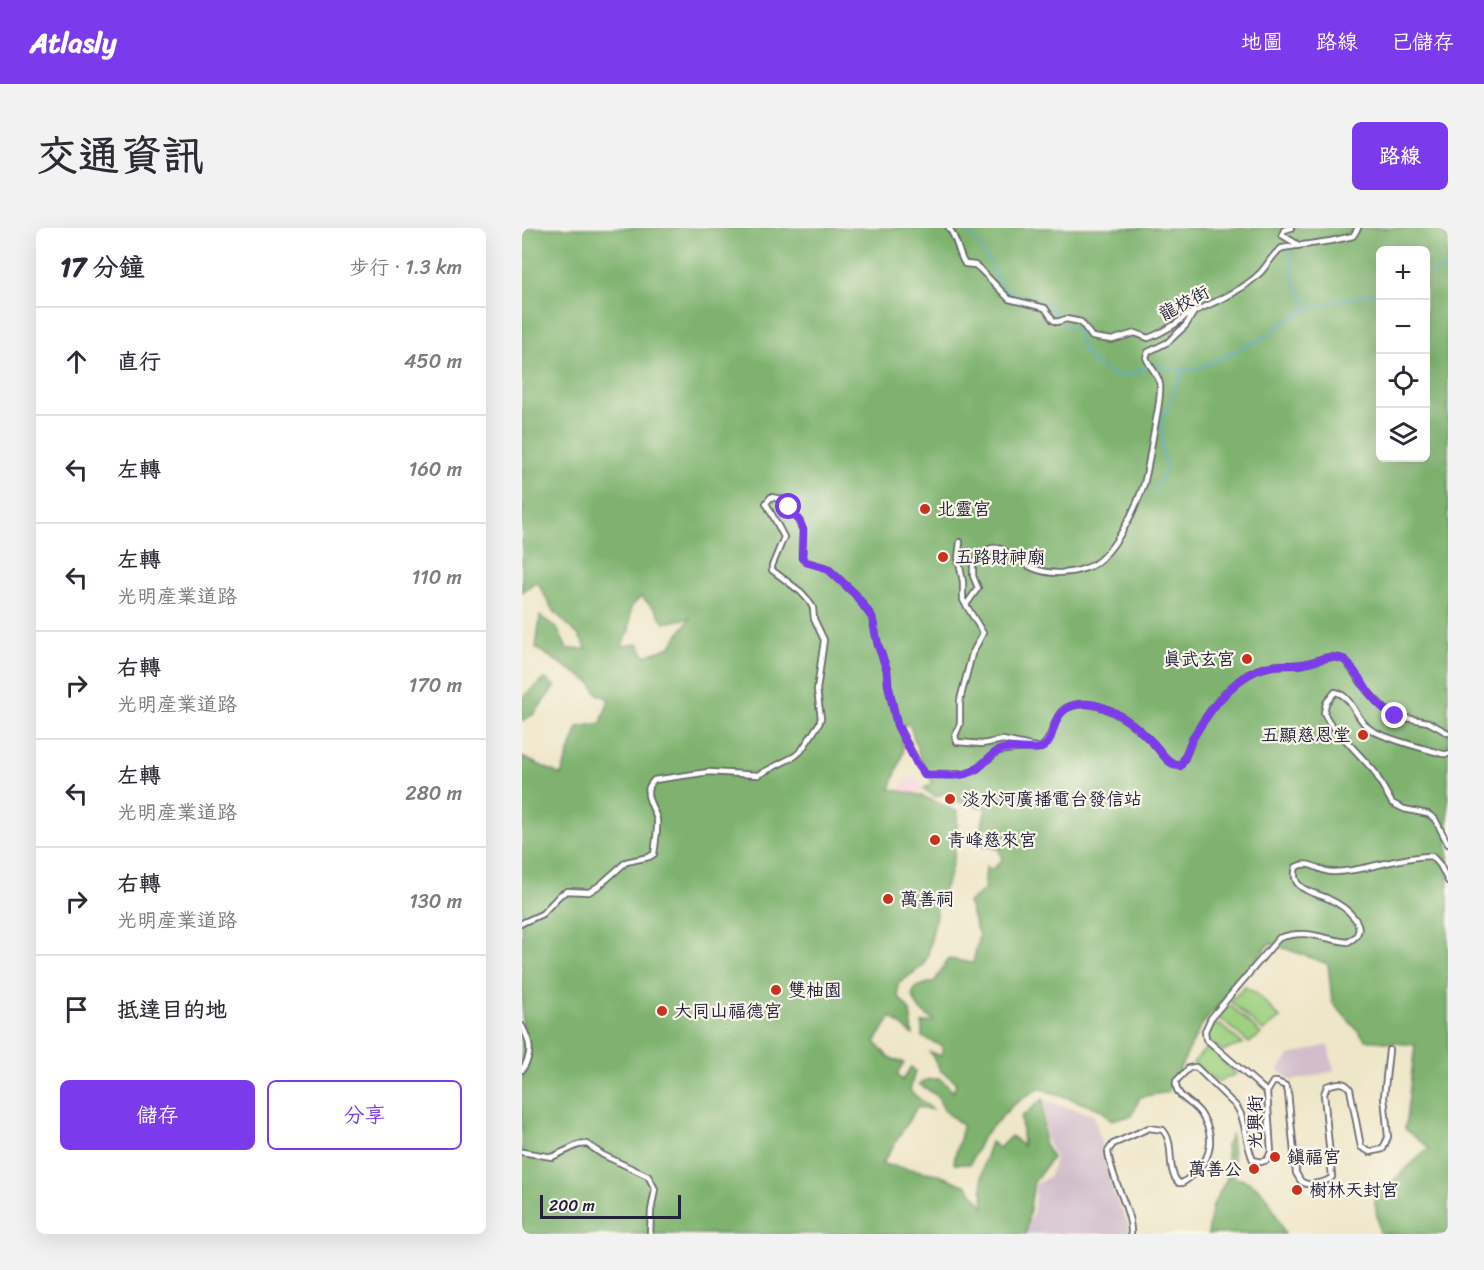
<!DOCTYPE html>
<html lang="zh-TW">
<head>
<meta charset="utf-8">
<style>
  body { margin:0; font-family:Sriracha,"LXGW WenKai TC",sans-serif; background:#f2f2f3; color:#2b2b33 }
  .controls { position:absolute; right:18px; top:18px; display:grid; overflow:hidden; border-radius:9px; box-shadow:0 6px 24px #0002 }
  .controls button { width:54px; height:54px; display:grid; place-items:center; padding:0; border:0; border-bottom:2px solid #e1e1e2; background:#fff; color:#2b2b33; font:30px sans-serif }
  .scale { position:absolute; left:18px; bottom:15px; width:141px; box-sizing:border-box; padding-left:6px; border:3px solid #22223b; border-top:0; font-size:16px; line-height:21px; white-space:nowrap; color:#22223b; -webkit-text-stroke:4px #fbf7ec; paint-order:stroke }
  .stop { position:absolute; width:18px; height:18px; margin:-14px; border:4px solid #7c3aed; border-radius:50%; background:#fff }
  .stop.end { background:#7c3aed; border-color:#fff; box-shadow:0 2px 6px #0008 }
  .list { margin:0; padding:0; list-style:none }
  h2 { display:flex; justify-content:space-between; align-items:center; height:78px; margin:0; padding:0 24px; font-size:26px }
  h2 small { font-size:20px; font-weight:400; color:#7c7c81 }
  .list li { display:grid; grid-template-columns:39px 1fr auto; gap:18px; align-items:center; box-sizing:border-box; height:108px; padding:0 24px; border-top:2px solid #e1e1e2 }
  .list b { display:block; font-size:22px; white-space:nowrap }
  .list p { margin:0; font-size:20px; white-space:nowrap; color:#7c7c81 }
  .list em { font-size:20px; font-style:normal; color:#7c7c81 }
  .actions { display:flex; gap:12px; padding:18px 24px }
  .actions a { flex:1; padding:14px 0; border:2px solid #7c3aed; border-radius:9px; text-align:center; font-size:21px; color:#7c3aed }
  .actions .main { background:#7c3aed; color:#fff }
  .icon { flex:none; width:33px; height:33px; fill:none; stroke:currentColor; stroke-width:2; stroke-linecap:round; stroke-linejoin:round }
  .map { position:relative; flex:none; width:926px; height:1006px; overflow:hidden; border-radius:9px }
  header { display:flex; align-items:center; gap:36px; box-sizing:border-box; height:84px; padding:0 30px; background:#7c3aed; color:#fff }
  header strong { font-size:28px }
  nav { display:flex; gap:33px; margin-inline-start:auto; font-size:21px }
  .intro { display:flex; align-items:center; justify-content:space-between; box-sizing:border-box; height:144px; padding:0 36px }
  h1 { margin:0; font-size:42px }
  .button { padding:15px 27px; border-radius:9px; background:#7c3aed; color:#fff; font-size:21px; font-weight:700 }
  main { display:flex; gap:36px; padding:0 36px }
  aside { flex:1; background:#fff; border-radius:9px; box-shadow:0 6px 24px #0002 }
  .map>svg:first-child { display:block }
  .built { fill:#f6cfd9 }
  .industrial { fill:#d1bdcb }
  .green { fill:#9ed080; stroke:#60795e; stroke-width:1.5 }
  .forest { fill:#7eb26e; stroke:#506a54; stroke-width:1.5; fill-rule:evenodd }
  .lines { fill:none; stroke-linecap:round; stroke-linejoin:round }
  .stream { stroke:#58a9d3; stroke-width:1.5 }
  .minor-casing { stroke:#69676c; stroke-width:8 }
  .minor { stroke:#fff; stroke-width:4.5 }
  .route { stroke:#7c3aed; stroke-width:8 }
  .poi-dot { fill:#c8321e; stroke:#fbf7ec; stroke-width:2 }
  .labels { text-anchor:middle; stroke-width:4.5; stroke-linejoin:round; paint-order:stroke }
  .street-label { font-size:18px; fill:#22223b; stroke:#fbf7ec }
  .poi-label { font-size:18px; fill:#22223b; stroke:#fbf7ec; text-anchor:start }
</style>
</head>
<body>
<header>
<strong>Atlasly</strong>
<nav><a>地圖</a><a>路線</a><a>已儲存</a></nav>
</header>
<div class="intro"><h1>交通資訊</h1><a class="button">路線</a></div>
<main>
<aside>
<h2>17 分鐘<small>步行 · 1.3 km</small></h2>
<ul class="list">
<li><svg class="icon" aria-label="ahead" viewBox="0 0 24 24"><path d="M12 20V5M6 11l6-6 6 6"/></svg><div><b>直行</b></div><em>450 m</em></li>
<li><svg class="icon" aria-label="left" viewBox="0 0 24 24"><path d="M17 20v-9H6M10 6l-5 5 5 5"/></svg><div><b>左轉</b></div><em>160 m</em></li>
<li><svg class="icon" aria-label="left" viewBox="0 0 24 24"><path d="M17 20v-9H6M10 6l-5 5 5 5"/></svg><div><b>左轉</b><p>光明產業道路</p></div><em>110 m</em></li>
<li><svg class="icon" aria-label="right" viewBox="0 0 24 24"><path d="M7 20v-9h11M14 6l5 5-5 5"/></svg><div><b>右轉</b><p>光明產業道路</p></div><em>170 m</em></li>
<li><svg class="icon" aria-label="left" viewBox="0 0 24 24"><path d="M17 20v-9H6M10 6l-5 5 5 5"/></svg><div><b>左轉</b><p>光明產業道路</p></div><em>280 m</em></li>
<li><svg class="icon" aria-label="right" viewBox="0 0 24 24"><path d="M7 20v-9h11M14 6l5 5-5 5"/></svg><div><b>右轉</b><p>光明產業道路</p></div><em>130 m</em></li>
<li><svg class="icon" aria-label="arrive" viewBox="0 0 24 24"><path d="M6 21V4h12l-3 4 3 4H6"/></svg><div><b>抵達目的地</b></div></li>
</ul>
<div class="actions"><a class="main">儲存</a><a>分享</a></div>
</aside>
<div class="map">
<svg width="926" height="1006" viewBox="0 0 926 1006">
  <rect width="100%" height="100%" fill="#fbf7ec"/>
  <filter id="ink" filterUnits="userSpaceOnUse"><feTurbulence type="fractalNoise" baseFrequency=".0167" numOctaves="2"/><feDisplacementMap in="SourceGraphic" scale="12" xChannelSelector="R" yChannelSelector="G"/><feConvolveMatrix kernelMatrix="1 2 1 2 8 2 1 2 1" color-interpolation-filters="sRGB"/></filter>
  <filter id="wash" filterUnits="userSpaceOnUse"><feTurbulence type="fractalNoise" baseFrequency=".008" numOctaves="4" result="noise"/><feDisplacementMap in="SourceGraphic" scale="24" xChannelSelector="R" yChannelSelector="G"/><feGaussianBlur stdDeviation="1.35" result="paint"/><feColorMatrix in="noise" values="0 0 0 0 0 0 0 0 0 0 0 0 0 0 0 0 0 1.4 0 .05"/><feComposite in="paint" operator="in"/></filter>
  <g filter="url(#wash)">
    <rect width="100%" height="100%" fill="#eee6c8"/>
    <polygon class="built" points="383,550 395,552 401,558 394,565 388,568 379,561"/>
    <g class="industrial">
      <polygon points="806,817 812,843 769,853 756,842 768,827"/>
      <polygon points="523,873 572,887 591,964 607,998 606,1006 504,1006 512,981 514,956 528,948 533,930 524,910"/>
    </g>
    <g class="green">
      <polygon points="723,759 734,765 758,790 741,803 708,773"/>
      <polygon points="708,777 739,806 727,815 695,788"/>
      <polygon points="697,796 721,816 701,823 687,813 684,807 688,799"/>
      <polygon points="686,818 714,846 696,854 671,835"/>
    </g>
    <g class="forest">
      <path d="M0,0h926v1006h-68l-6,-36 55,-50 -24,-19 10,-84 -49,-5 -34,-38 -4,-38 -58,-21 -69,83 -33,66 -28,5 -8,19 -22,4 -8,-10 -63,-22 -26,17 -30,31 -13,28h-16c0,-14 9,-25 8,-39l-18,-15 -7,-14 -18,-12 10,-5h11l14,13 2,-10 -15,-11 -11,-19 12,4v-10l-20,-9v-14l12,-2 -15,-12 -7,-14 4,-8 19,-6 13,-22 25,4 6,-27 -11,-34 16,-12 2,-24 6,4 10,-10 -3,-11 -17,-4 -1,-15 5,-22 -29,-7 -8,-10 -13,6 -13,-8 10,-6 -9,-13 -15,-47 -7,4 1,26 -13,36 30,6 38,17 -4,44 -5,21 -10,24 -11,53 -4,11 -26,19v12l12,15 3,24 -22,-18 -16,25 13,15 16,6 -7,11 5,7 9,-14 4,4 -5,20 23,19 -16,-3 -35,57 55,10 30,12 17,21c-3,-28 -4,-37 7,-65l8,6 12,-12 12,10 -2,-29 22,-18 1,43 8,16 -18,24 -8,52h-504v-477l39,18 17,-48 23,-4 8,-24 -11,-5 -8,-12 -54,-34 4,-32 17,12 10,21h20l-8,-13 -27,-27 -15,-28 -15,11v-77l2,-6h-2zM858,22h46v208h-46zM119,369l15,13 8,13 26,-5 -20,29 -25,9 -6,-12 -18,2 8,-14 2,-25z"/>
      <polygon points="23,451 33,458 12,486 0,493 0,469"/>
      <path d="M709,907l4,43c31,4 38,31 50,56h-77l4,-27 17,-33 -3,-28z"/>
    </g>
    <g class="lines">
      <g class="stream">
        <path d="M446,4c10,11 17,22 24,35 3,7 6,15 12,20 20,18 39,1 54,32"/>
        <polyline points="764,22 769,28 771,50 787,81"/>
        <polyline points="904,47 926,38"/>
        <path d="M539,95l2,3 13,2c8,32 13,33 41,49l18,-4 12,-7"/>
        <path d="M631,137l30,6 19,-4 69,-33c26,-28 68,-34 104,-41l5,-6"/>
        <polyline points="632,264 644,242 641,225 640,191 661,143"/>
      </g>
    </g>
  </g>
  <g filter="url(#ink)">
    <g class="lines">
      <g class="minor-casing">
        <g id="minor">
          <path d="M427,0c9,12 9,26 16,36l10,1 5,4 29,30 36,9 8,12 4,2 9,-3 15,3 11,15 20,3 23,-7 13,5c9,-3 32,-15 37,-22 26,-13 54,-22 75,-43 8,-8 12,-19 22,-25l49,-7 22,-5 5,-8"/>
          <polyline points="769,0 762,2 760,7 775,16"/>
          <path d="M438,314l-2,16 5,24v18l20,33 -11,21 -12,46v24l-5,12 2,6 25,2 21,-4 37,8c15,-9 12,-34 28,-41 29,-13 66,16 85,36 8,8 15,22 27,23 7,-9 8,-20 14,-30 15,-26 41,-62 73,-69 12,-3 25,-1 37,-3 16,-3 25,-11 41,-4l22,31 20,20 8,5 33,6 20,11"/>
          <path d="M444,377l12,-17 -5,-12v-11c23,-36 36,-6 60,3 16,7 36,6 53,0 26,-8 50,-60 58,-84 5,-19 7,-39 11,-58 2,-13 6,-28 5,-41 -1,-11 -11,-18 -14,-28l2,-5 20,-10 18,-17 8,-13"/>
          <path d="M926,526h-5c-17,-5 -61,-16 -73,-25 -14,-9 -18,-34 -35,-37l-9,11 -2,10 5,9 45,49 18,32 12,6 24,5 7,5 13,25"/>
          <path d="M0,695l20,-9 18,-19 7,-4 22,1 11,-7 26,-23 23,-5 5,-3c1,-6 4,-29 3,-34 -3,-15 -17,-26 -3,-40l55,-8 49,3 37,-19 6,-5 18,-27 2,-6 -4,-28 7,-50 -10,-21 -1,-11 -4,-7 -8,-9 -29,-22v-4l12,-29 -18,-34 5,-6 10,2 16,19 6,12 -1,28 4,4 21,6 28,26 17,23 6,28 9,25 1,14 9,41 25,46 3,4 38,-1 11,-3 24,-20 33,-4"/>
          <path d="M0,798c9,17 11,28 0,44"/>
          <path d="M745,864l-61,-53 -1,-8 6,-13 68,-80c29,-10 41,1 69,4 27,-14 -4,-36 -19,-43 -10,-5 -22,-6 -30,-14 -5,-5 -5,-11 -3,-18 13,-8 24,5 36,5 34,0 66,-16 100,-16l8,9 8,16"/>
          <polyline points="0,924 30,929 56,917 65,916 81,927 126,948 133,961 129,983 128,1006"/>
          <path d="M609,1006c1,-24 -20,-54 -23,-83l5,-7 36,-16 14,2c13,15 2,40 16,53h3c27,-17 37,-42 19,-69 -8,-13 -27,-16 -25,-33l13,-13 7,-1 41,40c10,15 8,36 16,53l8,2 6,-2 4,-8 -4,-60 6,-10h4l9,4 2,6 8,81c2,3 4,8 6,9 7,5 25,0 30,-5l-8,-83 3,-8c9,-3 17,-6 23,3l11,58 9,5 13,-3 5,-12 -4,-40 5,-47"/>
        </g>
      </g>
      <use href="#minor" class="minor"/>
    </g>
  </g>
  <g class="lines" filter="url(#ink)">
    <path class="route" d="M267,279l11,15 3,8 -1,28 4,4 21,6 28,26 17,23 6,28 9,25 1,14 9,41 21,41 7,9c15,-1 36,4 50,-5 9,-5 15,-16 25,-20 12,-5 30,1 41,-2 19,-7 4,-45 46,-44 24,1 50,22 66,39 8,8 15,22 27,23 7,-9 8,-20 14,-30 15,-25 41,-62 73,-69 12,-3 25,-1 37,-3 16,-3 25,-11 41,-4 19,20 24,42 50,56"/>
  </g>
  <g class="poi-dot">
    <circle cx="403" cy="281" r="6"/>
    <circle cx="421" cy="329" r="6"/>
    <circle cx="725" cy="431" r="6"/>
    <circle cx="841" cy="507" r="6"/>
    <circle cx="428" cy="571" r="6"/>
    <circle cx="413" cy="612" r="6"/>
    <circle cx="366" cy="671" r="6"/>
    <circle cx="254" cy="762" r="6"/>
    <circle cx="140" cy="783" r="6"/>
    <circle cx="753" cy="929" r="6"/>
    <circle cx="732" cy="941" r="6"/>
    <circle cx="775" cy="962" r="6"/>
  </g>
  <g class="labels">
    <g class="street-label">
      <text transform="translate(662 75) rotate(-28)" y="6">龍校街</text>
      <text transform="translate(733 894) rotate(-90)" y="6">光興街</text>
    </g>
    <g class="poi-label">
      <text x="415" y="287">北靈宮</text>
      <text x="433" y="335">五路財神廟</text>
      <text x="713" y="437" text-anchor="end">真武玄宮</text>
      <text x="829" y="513" text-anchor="end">五顯慈恩堂</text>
      <text x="440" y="577">淡水河廣播電台發信站</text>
      <text x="425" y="618">青峰慈來宮</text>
      <text x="378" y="677">萬善祠</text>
      <text x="266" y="768">雙柚園</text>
      <text x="152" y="789">大同山福德宮</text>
      <text x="765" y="935">鎮福宮</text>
      <text x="720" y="947" text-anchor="end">萬善公</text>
      <text x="787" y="968">樹林天封宮</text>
    </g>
  </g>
</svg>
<div class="controls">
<button>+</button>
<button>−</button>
<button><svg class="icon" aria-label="locate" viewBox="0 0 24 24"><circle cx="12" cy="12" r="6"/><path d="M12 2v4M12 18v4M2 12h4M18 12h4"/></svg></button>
<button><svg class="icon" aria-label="layers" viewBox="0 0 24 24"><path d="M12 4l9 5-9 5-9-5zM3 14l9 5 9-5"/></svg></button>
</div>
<div class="scale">200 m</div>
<div class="stop" style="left:267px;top:279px"></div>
<div class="stop end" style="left:873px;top:488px"></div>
</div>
</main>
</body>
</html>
